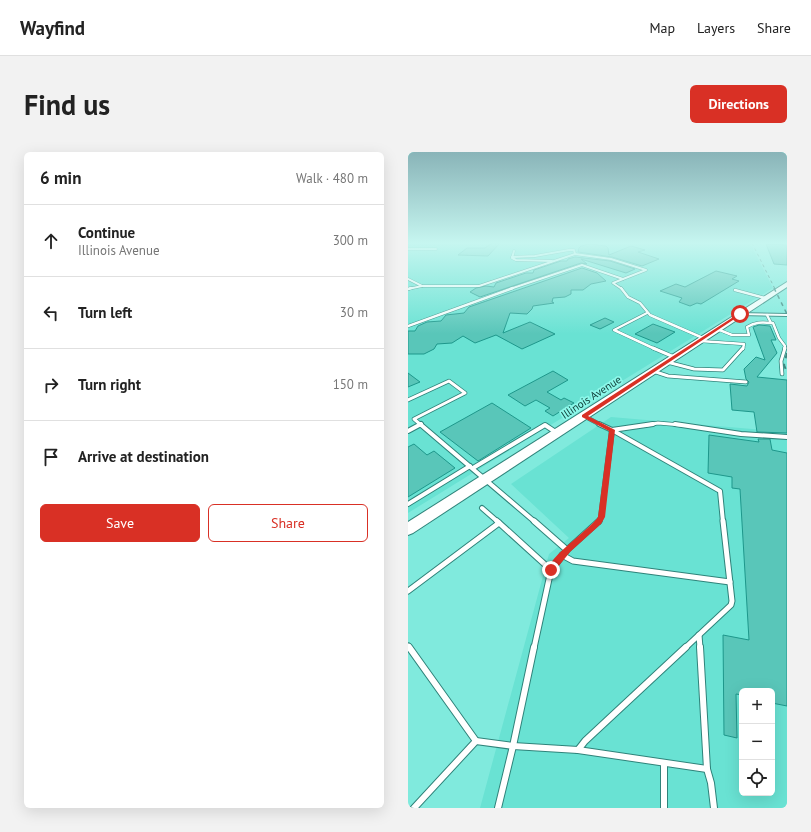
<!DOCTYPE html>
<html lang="en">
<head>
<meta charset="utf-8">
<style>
  body { margin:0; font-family:"PT Sans",sans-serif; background:#f2f2f2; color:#222 }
  .controls { position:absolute; right:12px; bottom:12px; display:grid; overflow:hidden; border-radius:6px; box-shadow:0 4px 16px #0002 }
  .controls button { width:36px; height:36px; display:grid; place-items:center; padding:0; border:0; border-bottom:1px solid #e0e0e0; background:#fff; color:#222; font:20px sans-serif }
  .stop { position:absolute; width:12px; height:12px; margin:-9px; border:3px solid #d93025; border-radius:50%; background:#fff }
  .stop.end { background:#d93025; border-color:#fff; box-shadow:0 1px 4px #0008 }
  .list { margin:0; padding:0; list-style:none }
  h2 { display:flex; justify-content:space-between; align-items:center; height:52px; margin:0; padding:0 16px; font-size:17px }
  h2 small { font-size:13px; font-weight:400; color:#767676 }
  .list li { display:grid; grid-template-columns:26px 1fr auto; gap:12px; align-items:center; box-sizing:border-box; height:72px; padding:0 16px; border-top:1px solid #e0e0e0 }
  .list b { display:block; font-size:15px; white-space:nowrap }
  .list p { margin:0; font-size:13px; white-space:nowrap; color:#767676 }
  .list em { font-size:13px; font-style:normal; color:#767676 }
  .actions { display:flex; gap:8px; padding:12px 16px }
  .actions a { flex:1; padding:9px 0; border:1px solid #d93025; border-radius:6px; text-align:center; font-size:14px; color:#d93025 }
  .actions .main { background:#d93025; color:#fff }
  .icon { flex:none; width:22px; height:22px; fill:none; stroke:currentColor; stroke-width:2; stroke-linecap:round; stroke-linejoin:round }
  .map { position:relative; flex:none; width:379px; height:656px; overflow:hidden; border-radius:6px }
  header { display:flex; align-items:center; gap:24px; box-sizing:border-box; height:56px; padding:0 20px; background:#fff; border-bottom:1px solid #e0e0e0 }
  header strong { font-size:19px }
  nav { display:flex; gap:22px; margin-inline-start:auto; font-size:14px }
  .intro { display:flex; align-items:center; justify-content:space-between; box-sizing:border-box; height:96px; padding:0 24px }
  h1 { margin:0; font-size:28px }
  .button { padding:10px 18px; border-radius:6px; background:#d93025; color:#fff; font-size:14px; font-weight:700 }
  main { display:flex; gap:24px; padding:0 24px }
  aside { flex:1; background:#fff; border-radius:6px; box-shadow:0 4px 16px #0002 }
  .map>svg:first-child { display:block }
  .built { fill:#69e2d3; fill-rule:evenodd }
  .building { fill:#59c6b9; stroke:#1e978b }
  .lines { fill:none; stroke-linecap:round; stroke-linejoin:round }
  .service-far5-casing { stroke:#2f837a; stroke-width:3 }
  .service-far4-casing { stroke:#2f837a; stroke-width:3.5 }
  .service-far3-casing { stroke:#2f837a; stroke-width:4.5 }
  .service-far2-casing { stroke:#2f837a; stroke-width:6 }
  .service-far1-casing { stroke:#2f837a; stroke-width:7 }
  .service-casing { stroke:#2f837a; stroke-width:8 }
  .minor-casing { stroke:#2f837a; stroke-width:2 }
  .primary-casing { stroke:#2f837a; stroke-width:2 }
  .service-far5 { stroke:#fff; stroke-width:2 }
  .service-far4 { stroke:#fff; stroke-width:2.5 }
  .service-far3 { stroke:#fff; stroke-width:3 }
  .service-far2 { stroke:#fff; stroke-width:4 }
  .service-far1 { stroke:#fff; stroke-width:5 }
  .service { stroke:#fff; stroke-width:6 }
  .minor { fill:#fff; fill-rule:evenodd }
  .primary { fill:#fff; fill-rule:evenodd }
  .rail-far2 { stroke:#3f8880; stroke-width:1; stroke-dasharray:3 3; stroke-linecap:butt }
  .rail-far1 { stroke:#3f8880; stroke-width:1.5; stroke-dasharray:4 4; stroke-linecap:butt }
  .rail { stroke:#3f8880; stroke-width:2; stroke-dasharray:5.5 5.5; stroke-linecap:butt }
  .route { fill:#d93025 }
  .labels { text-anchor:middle; stroke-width:3.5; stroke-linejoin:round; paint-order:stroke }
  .street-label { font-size:11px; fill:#0e3e39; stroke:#8df8ea }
</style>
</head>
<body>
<header>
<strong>Wayfind</strong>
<nav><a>Map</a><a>Layers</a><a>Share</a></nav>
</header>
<div class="intro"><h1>Find us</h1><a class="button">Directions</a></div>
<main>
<aside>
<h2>6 min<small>Walk · 480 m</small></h2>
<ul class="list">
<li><svg class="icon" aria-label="ahead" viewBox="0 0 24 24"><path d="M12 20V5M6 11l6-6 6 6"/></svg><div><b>Continue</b><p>Illinois Avenue</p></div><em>300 m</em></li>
<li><svg class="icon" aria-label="left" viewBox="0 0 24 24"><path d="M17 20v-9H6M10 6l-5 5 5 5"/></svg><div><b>Turn left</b></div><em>30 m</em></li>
<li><svg class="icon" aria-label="right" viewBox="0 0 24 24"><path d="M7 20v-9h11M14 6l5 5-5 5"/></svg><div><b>Turn right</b></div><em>150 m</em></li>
<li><svg class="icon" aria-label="arrive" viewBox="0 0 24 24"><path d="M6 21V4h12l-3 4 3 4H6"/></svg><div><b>Arrive at destination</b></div></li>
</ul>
<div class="actions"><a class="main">Save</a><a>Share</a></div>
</aside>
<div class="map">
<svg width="379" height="656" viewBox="0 0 379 656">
  <rect width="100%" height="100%" fill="#80eadd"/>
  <g class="built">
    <polygon points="0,91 342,91 365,136 0,361"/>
    <path d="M203,265l176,15v376h-307l69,-254 20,-16 -58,-54zM334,539h30v102h-30z"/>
  </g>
  <g class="building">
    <polygon points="84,91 92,91 80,104 50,103 59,96 77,96"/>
    <polygon points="182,92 198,94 200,96 201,103 223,94 237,98 230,100 251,107 234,114 204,105 170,100 171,96 173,94"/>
    <polygon points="358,92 379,93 379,113 366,112"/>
    <polygon points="167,105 202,109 227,117 218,121 173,107 179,112 173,111 72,145 62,140 68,136 78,134 86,135 88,131 118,121 125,121 126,118 153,109 159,109 160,107"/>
    <polygon points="174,116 189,121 198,129 183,132 175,138 163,138 163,142 157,145 145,146 144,150 146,151 125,154 124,157 119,162 102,161 95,181 122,170 147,182 114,197 88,183 67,191 55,184 44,191 29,192 26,197 16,202 0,202 0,179 7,179 10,174 19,170 33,169 38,163 56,161 61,155"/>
    <polygon points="308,119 329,124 324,127 331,129 293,152 289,151 282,154 271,150 274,146 252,139 268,132 277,135"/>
    <polygon points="197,166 206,170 192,177 182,173"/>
    <polygon points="245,172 267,180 249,191 227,182"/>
    <polygon points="351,173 362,174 368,188 363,188 369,201 349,225 379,228 379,281 349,280 346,260 324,258 322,232 339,234 341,230 338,227 336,217 348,205 357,208 345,175"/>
    <polygon points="145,219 160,228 139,240 153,248 156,246 166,251 145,264 137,259 142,256 128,248 117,254 100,243"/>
    <polygon points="0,221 12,230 0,235"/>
    <polygon points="84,251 123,276 70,309 32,280"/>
    <polygon points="301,283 351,290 350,287 362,287 364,298 379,301 379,554 364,551 364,539 334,539 334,543 328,542 329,586 316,583 315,483 341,488 332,337 324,336 324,325 300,321"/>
    <polygon points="6,292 19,303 26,299 47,316 0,345 0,295"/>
  </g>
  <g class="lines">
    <g class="service-far5-casing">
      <g id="service-far5">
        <polyline points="0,97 28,97"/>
        <polyline points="106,99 104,106 108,108 144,109"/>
        <polyline points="104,105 127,104 161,98 166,98 167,102"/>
        <polyline points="0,127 14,134"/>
        <polyline points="0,137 14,134 71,134 167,102 203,107 238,118 215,127 174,113 102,137"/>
        <polyline points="214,137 205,131 215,127"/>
      </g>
    </g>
    <g class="service-far4-casing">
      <g id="service-far4">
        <polyline points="213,136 220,145 232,151 242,163 295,186"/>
        <polyline points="0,137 3,136"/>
        <polyline points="327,138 357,146"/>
        <polyline points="239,161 206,178 247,197"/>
        <polyline points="363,171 365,171 371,186 377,194 376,197"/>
        <polyline points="0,174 105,136"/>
        <path d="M309,177l15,6h17l-2,-8c8,-5 15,-5 24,-4l-4,-8"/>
        <polyline points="292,189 336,192 335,197"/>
      </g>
    </g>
    <g class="service-far3-casing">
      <g id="service-far3">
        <polyline points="245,196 266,205"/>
        <polyline points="259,210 286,217 315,218 335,196"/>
        <polyline points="245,219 260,224 338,230"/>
        <polyline points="374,222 373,209 377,196"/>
        <polyline points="0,248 41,229 57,241 6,267 13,273"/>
        <polyline points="176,264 193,273"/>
        <polyline points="12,273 13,272"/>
        <polyline points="239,273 250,271 273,273"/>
      </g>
    </g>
    <g class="service-far2-casing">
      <g id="service-far2">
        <polyline points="12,272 127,370"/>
        <polyline points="191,272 204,278 245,272"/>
        <polyline points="267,272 333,282 379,285"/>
        <polyline points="0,279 13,272"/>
        <polyline points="65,316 137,273 149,281"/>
        <polyline points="0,352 62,314"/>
        <polyline points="74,356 90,370"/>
        <polyline points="191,370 193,365 204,278 312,339 315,370"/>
      </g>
    </g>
    <g class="service-far1-casing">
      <g id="service-far1">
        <polyline points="89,369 143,418"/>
        <polyline points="126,369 159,398"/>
        <polyline points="154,403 165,409 322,430"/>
        <polyline points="0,439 91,371"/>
        <polyline points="291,483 292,496"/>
        <polyline points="0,494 1,496"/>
        <polyline points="126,496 143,418 159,398 191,369"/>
        <polyline points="277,496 323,453 324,449 315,369"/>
      </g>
    </g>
    <g class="service-casing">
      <g id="service">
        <polyline points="1,495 68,589"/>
        <polyline points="292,495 299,617 303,631 306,656"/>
        <polyline points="105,594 170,598 177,589 278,495"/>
        <polyline points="105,594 126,495"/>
        <polyline points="170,598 299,617"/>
        <polyline points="256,611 256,656"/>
        <polyline points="6,656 68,589 105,594"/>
        <polyline points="90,656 105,594"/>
      </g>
    </g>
    <g class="minor-casing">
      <polygon id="minor" points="330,161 379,162 379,164 332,163 330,162"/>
    </g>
    <g class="primary-casing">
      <polygon id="primary" points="379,130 379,135 5,381 0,383 0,370"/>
    </g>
    <use href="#service-far5" class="service-far5"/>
    <use href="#service-far4" class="service-far4"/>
    <use href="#service-far3" class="service-far3"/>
    <use href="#service-far2" class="service-far2"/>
    <use href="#service-far1" class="service-far1"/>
    <use href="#service" class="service"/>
    <use href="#minor" class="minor"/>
    <use href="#primary" class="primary"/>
    <polyline class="rail-far2" points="344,91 367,137"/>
    <polyline class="rail-far1" points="366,136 379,162"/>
    <polyline class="rail" points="379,201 376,213 379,220"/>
  </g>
  <linearGradient id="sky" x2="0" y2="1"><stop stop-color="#89b4b8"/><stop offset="0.5" stop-color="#c6f6f0"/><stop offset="1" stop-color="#c6f6f0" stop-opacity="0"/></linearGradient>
  <rect width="379" height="182" fill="url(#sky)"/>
  <path class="route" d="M330,162h4l-154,102 27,14 -10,87 -4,7 -31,28 -17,21h-5c-5,-13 43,-44 50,-56l11,-86 -27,-14v-2z"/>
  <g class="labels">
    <g class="street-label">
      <text transform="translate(183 245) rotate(-33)" y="4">Illinois Avenue</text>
    </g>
  </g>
</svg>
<div class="controls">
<button>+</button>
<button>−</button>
<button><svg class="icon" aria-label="locate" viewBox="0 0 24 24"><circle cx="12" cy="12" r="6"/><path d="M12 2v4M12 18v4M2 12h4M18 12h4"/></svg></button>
</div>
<div class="stop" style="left:332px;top:162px"></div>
<div class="stop end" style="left:143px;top:418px"></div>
</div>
</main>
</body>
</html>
